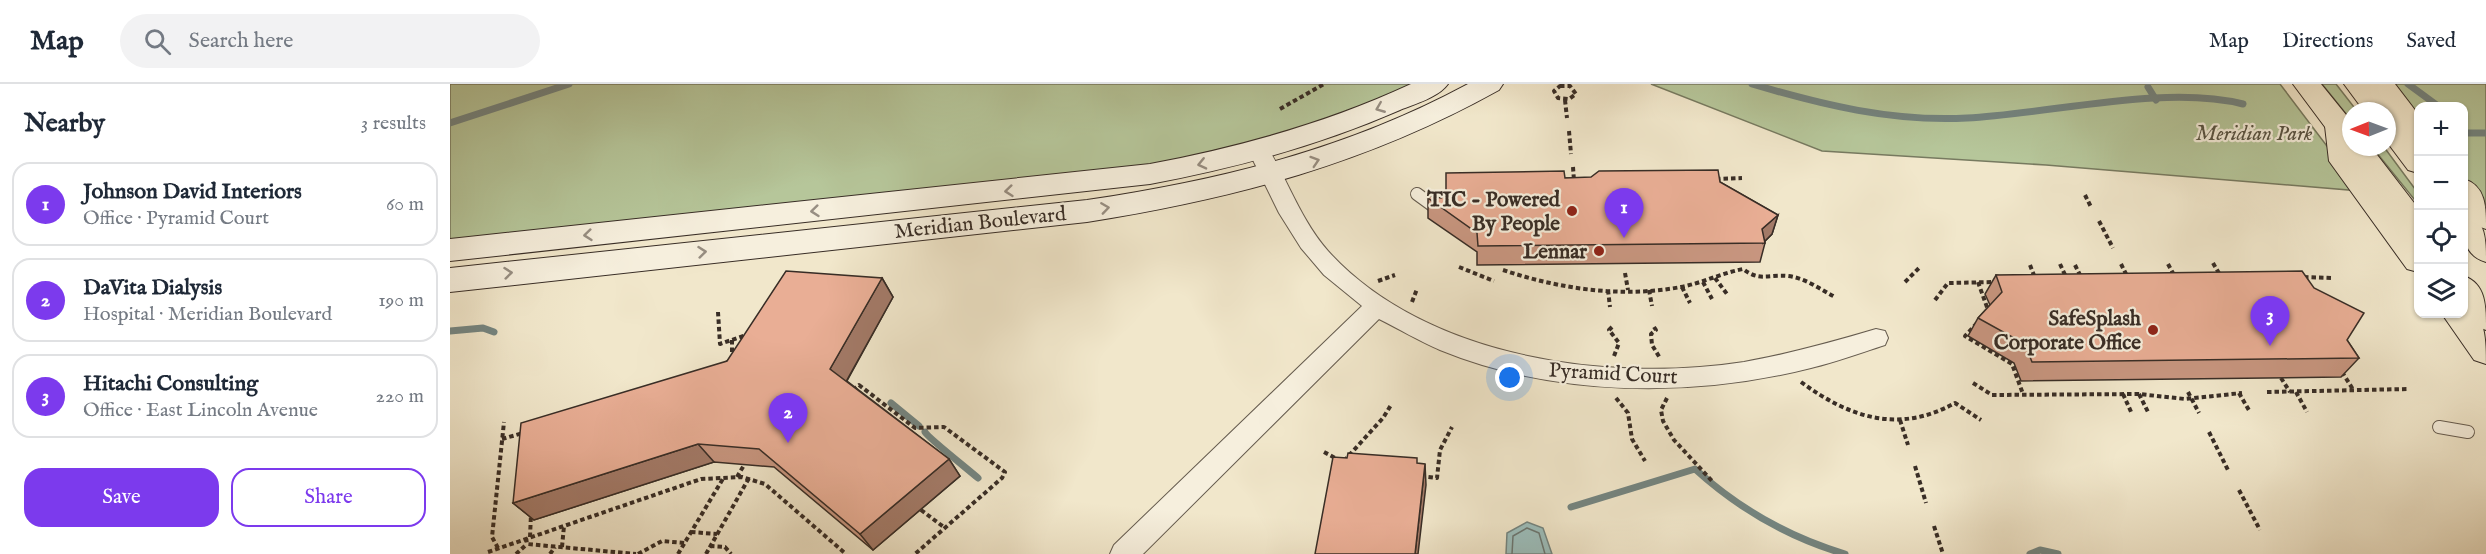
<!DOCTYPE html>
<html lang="en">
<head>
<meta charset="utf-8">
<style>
  body { margin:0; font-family:"IM FELL English",serif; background:#f2f2f3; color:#1f2937 }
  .controls { position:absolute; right:18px; top:18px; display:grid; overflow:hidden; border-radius:12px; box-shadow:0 2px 4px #0004 }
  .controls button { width:54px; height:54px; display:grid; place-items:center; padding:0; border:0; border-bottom:2px solid #e0e1e3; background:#fff; color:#1f2937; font:30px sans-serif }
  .compass { position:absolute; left:1892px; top:18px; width:54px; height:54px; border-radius:50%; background:#fff; box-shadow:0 2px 4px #0004; rotate:269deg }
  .you { position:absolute; left:1060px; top:294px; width:21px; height:21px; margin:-15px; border:4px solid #fff; border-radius:50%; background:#1a73e8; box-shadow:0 0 0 9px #1a73e833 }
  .badge { display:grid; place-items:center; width:39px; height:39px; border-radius:50%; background:#7c3aed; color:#fff; font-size:20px; font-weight:700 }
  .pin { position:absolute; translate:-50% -50px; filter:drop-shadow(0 2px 3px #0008) }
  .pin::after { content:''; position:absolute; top:32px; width:21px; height:18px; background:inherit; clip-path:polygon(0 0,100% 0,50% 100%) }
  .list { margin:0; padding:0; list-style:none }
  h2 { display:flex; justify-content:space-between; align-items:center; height:78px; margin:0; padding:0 24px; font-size:26px }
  h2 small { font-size:20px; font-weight:400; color:#747a83 }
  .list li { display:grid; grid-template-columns:39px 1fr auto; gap:18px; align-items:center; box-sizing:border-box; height:84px; margin:0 12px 12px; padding:0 12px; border:2px solid #e0e1e3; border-radius:18px }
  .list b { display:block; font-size:22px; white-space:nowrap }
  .list p { margin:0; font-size:20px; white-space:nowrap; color:#747a83 }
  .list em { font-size:20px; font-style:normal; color:#747a83 }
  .actions { display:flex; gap:12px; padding:18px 24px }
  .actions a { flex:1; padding:14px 0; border:2px solid #7c3aed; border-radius:18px; text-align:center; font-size:21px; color:#7c3aed }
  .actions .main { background:#7c3aed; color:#fff }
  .icon { flex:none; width:33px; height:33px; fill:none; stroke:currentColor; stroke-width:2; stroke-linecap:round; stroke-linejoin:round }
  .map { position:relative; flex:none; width:2036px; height:470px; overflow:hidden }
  header { display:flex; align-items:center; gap:36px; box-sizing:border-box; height:84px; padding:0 30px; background:#fff; border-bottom:2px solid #e0e1e3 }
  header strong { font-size:28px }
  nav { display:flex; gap:33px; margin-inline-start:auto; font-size:21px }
  .search { width:420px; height:54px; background:#f2f2f3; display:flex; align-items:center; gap:15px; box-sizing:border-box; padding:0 21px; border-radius:33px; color:#747a83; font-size:22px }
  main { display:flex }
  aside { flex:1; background:#fff }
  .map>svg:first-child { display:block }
  .green { fill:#b6c69a; stroke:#777a60; stroke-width:1.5 }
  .water { fill:#9cbfbd; stroke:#748581; stroke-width:1.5 }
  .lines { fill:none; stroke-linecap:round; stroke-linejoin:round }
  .shore { stroke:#6a7672; stroke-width:1.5 }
  .stream { stroke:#748581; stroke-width:7 }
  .service-casing { stroke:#665c4f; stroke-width:14 }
  .minor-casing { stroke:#665c4f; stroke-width:2 }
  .secondary-casing { stroke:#382d26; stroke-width:2 }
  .primary-casing { stroke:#382d26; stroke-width:2 }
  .motorway-casing { stroke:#382d26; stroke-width:2 }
  .path { stroke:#382d26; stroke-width:4; stroke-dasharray:4.5 3; stroke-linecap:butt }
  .service { stroke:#f6efdd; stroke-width:12 }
  .minor { fill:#f6efdd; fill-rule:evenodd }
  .secondary { fill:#f6efdd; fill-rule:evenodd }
  .primary { fill:#f1e7cb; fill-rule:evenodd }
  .motorway { fill:#f1e7cb; fill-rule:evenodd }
  .wall { fill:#c89680; stroke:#382d26; stroke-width:1.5 }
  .shaded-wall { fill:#a37a68; stroke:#382d26; stroke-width:1.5 }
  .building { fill:#e9ae95; stroke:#382d26; stroke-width:1.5 }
  .oneway { stroke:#978e82 }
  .poi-dot { fill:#8f2418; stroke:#f6efdd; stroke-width:2 }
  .labels { text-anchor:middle; stroke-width:4.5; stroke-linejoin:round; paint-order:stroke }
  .park-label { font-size:21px; font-style:italic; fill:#585343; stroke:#f6efdd }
  .poi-label { font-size:21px; font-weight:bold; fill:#382d26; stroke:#f6efdd; text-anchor:end }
  .street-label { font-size:21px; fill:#382d26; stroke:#f6efdd }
</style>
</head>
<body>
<header>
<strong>Map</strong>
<div class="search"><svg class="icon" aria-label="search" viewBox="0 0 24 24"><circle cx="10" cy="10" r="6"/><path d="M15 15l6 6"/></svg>Search here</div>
<nav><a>Map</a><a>Directions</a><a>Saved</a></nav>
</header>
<main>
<aside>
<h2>Nearby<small>3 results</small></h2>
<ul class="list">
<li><span class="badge">1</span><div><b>Johnson David Interiors</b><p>Office · Pyramid Court</p></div><em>60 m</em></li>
<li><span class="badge">2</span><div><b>DaVita Dialysis</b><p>Hospital · Meridian Boulevard</p></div><em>190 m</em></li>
<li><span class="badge">3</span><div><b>Hitachi Consulting</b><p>Office · East Lincoln Avenue</p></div><em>220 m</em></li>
</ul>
<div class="actions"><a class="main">Save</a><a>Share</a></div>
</aside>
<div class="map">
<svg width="2036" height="470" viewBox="0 0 2036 470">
  <rect width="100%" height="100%" fill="#f1e7cb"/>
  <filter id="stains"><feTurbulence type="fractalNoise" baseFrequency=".00333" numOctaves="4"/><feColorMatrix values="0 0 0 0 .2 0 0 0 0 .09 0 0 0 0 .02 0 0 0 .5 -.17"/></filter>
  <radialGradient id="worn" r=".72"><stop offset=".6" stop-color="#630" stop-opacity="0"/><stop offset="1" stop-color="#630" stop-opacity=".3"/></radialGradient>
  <g class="green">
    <polygon points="0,0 966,0 850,46 704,81 0,157"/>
    <polygon points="1201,0 1830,0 1911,107 1596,81 1372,67"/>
    <polygon points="1872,0 1886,0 1907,27 1901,27 1901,36"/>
    <polygon points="1939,0 2036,0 2036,121 2014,93 2014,22 1968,22 1968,36"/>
    <polygon points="1922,63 1934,63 1968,109 1968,120"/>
  </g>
  <polygon class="water" points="1077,438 1093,444 1102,470 1056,470 1057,449"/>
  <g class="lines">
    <polyline class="shore" points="1062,470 1063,452 1077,444 1089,449 1095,470"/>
    <g class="stream">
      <path d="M1302,0c71,21 140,38 215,34 82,-4 198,-34 276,-14"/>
      <polyline points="1958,0 1988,22"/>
      <polyline points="1698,3 1706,16"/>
      <polyline points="0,39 119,0"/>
      <polyline points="2014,49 2036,49"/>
      <polyline points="0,247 33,244 44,248"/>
      <polyline points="441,319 469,342"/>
      <path d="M475,348c2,5 44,38 53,46"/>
      <path d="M1121,423l124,-38c44,40 93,68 150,85"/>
      <polyline points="1580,470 1590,466 1608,470"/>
    </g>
    <g class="service-casing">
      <g id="service">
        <polyline points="967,110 989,126"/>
        <polyline points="1989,343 2018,348"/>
      </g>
    </g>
    <g class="minor-casing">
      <path id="minor" d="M809,59l7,2c22,35 34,74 62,106 97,107 279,132 416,111 45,-8 88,-20 132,-33l9,2 3,7 -3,7c-25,8 -49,17 -74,23 -119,30 -256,29 -371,-18 -21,-9 -41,-21 -61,-31l-236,235h-33l4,-9 248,-239 -38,-31 -23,-27 -22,-35 -31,-63 4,-5z"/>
    </g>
    <g class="secondary-casing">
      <g id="secondary">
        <path d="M961,0h37c-9,13 -33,20 -48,26 -80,35 -164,58 -250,74l-700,77v-22l700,-75c90,-17 177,-41 261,-80z"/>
        <path d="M1018,0h35l-4,6c-133,74 -263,108 -412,132l-637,70v-24l637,-68c134,-20 261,-51 381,-116z"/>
      </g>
    </g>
    <g class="primary-casing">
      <g id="primary">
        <polygon points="1843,0 1871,0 1901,37 1901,63 1921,63 1968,124 1968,156 1957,153"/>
        <polygon points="1894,0 1923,0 1943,27 1941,30 1947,31 1968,59 1968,89 1958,86 1937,58 1937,27 1914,27"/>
        <path d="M2014,127c22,8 22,29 22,51 -24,-7 -24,-29 -22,-51z"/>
        <path d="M2014,192c22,8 22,30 22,54 -25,-8 -24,-31 -22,-54z"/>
      </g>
    </g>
    <g class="motorway-casing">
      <g id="motorway">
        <polygon points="1916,0 1945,0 1968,30 1968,57 1958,55"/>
        <polygon points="1889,33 1901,39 1901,63 1906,63 1908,75 1968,155 1968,188 1957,185 1879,77 1875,42 1879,35"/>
        <path d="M2014,95c22,7 22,28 22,50 -24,-7 -24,-29 -22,-50z"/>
        <path d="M2014,219c22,8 22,40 22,61l-12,-4 -32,-46h22z"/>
      </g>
    </g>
    <g class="path">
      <polygon points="1110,2 1120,2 1126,10 1119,15 1108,14 1104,7"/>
      <polyline points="1115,16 1117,34"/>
      <polyline points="830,25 874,0"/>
      <polyline points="1119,47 1121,70"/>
      <polyline points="1123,83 1124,97"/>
      <polyline points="1266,95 1292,94"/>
      <polyline points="1635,111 1641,123"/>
      <polyline points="1649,137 1663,164"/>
      <polyline points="1763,179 1770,191"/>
      <polyline points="1610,180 1616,193"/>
      <polyline points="1671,180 1678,194"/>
      <polyline points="1718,180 1724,191"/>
      <polyline points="1580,181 1585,194"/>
      <polyline points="1625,181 1631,193"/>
      <polyline points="1009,183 1044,197"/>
      <path d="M1053,186c57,19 118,28 178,17 21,-4 41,-14 62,-18 17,13 25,5 45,7 17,2 32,13 47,21"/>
      <polyline points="1175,189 1178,206"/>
      <polyline points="1854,193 1883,194"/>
      <polyline points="1265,194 1277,210"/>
      <polyline points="928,197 945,191"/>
      <polyline points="1253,198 1262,215"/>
      <polyline points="1455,198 1470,183"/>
      <polyline points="1528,198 1538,226"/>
      <polyline points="1232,203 1240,219"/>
      <polyline points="1158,206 1160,223"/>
      <polyline points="1199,206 1202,222"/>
      <polyline points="1485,216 1498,199 1546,198"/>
      <polyline points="962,218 967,205"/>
      <polyline points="268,228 270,260 296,251"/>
      <polyline points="1527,239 1515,252 1562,280 1573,310"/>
      <polyline points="1162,243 1159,246 1169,259 1164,272"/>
      <polyline points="1204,243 1206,246 1201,250 1202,261 1210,274"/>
      <polyline points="282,256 282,269"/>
      <polyline points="1892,288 1904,307"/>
      <polyline points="1831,294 1840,308"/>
      <path d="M1351,298c49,36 98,52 154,21l26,17"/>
      <polyline points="1523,299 1542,311 1689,310 1735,315 1792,309"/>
      <polyline points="403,306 409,301 465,344 494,343 555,388 552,394 465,470"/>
      <polyline points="1738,308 1749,329"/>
      <polyline points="1817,308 1958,305"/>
      <polyline points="1846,308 1857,328"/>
      <polyline points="1789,309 1800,328"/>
      <polyline points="1673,310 1682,330"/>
      <polyline points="1689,310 1698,328"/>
      <polyline points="1166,314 1178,329 1182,355 1195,377"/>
      <polyline points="1217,314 1211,326 1213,337 1224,356 1262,397"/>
      <polyline points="1450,336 1458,361"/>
      <polyline points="1759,348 1778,386"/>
      <polyline points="52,355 73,349"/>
      <polyline points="874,368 887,375"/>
      <polyline points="894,377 933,334 941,321"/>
      <polyline points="1465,382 1476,419"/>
      <polyline points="971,392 987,394 990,366 1002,343"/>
      <polyline points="287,393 297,376"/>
      <polyline points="1789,406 1810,446"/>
      <polyline points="471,426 495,444"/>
      <polyline points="1484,442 1493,470"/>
      <polyline points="241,448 267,450"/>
      <polyline points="80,453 81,430"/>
      <polyline points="76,454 77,460 186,470"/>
      <polyline points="260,462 275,463 281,470"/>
      <polyline points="112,463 114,442"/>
      <polyline points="48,464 42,453 54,338"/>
      <polyline points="38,468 251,395 292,393 315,400 396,470"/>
      <polyline points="66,470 77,460"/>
      <polyline points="100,470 105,463"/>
      <polyline points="188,470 212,457 235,459"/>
      <polyline points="228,470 274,393"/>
      <polyline points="256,470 299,394"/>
    </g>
    <use href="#service" class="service"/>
    <use href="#minor" class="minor"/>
    <use href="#secondary" class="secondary"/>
    <use href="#primary" class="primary"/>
    <use href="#motorway" class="motorway"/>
  </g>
  <g class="wall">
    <polygon points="1115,94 1270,98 1328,131 1322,150 1315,157 1315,159 1310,178 1027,181 1027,168 978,134 978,114 991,114"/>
    <polygon points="1546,191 1897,256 1909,274 1891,293 1571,297 1564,279 1518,252 1528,234 1540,221 1535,210"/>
    <polygon points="432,194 443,213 397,297 499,375 510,392 423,466 324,383 264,378 84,436 63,419 277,277"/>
  </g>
  <g class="shaded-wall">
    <polygon points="1328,131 1322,150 1313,159 1312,145"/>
    <polygon points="432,194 443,213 393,303 380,285"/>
    <polygon points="248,360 264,378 84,436 63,419"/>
    <polygon points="499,375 510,392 423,466 410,450"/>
    <polygon points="975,380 976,401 968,470 965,470"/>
  </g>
  <g class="building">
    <polygon points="1268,86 1270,98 1328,131 1312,145 1315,159 1028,162 1027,149 978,114 981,112 991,114 996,111 996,89 1114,87 1115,94 1141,93 1149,87"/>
    <polygon points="336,187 432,194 380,285 499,375 410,450 309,365 248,360 63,419 71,339 277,277"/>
    <polygon points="1852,187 1864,204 1914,229 1897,256 1909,274 1582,278 1575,260 1528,234 1552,208 1546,191"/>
    <polygon points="898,369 967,374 967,379 975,380 965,470 865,470 883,373 897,374"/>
  </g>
  <defs><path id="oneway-chevron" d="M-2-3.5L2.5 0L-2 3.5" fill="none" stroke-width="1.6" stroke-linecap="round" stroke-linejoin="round" transform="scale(1.5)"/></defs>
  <g class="oneway">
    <use href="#oneway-chevron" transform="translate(930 24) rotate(158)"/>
    <use href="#oneway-chevron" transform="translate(865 77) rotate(-18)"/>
    <use href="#oneway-chevron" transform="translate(752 80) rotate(167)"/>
    <use href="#oneway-chevron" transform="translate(559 107) rotate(174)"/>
    <use href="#oneway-chevron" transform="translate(655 124) rotate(-8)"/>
    <use href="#oneway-chevron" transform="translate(365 127) rotate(174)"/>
    <use href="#oneway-chevron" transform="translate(138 151) rotate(174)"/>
    <use href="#oneway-chevron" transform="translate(252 168) rotate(-6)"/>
    <use href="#oneway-chevron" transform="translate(58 189) rotate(-6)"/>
  </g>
  <g class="poi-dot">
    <circle cx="1122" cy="127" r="6"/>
    <circle cx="1149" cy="167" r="6"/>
    <circle cx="1703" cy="246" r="6"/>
  </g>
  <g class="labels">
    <g class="park-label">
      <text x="1804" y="56">Meridian Park</text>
    </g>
    <g class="poi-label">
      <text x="1110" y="122">TIC - Powered<tspan x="1110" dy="24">By People</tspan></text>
      <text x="1137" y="174">Lennar</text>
      <text x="1691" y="241">SafeSplash<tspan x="1691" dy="24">Corporate Office</tspan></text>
    </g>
    <g class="street-label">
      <text transform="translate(530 138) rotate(-6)" y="7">Meridian Boulevard</text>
      <text transform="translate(1163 289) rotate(3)" y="7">Pyramid Court</text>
    </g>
  </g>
  <rect width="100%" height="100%" filter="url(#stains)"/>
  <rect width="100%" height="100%" fill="url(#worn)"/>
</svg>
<div class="controls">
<button>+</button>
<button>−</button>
<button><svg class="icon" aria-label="locate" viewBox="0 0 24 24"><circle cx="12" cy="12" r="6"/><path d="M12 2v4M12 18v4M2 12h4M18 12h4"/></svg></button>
<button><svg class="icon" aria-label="layers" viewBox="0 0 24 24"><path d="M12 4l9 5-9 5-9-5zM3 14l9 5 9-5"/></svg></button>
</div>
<svg class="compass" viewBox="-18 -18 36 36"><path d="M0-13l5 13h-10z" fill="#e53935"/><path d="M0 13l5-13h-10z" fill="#747a83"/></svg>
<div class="you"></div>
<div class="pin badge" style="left:1174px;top:154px">1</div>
<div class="pin badge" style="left:338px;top:359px">2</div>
<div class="pin badge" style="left:1820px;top:262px">3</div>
</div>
</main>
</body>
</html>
